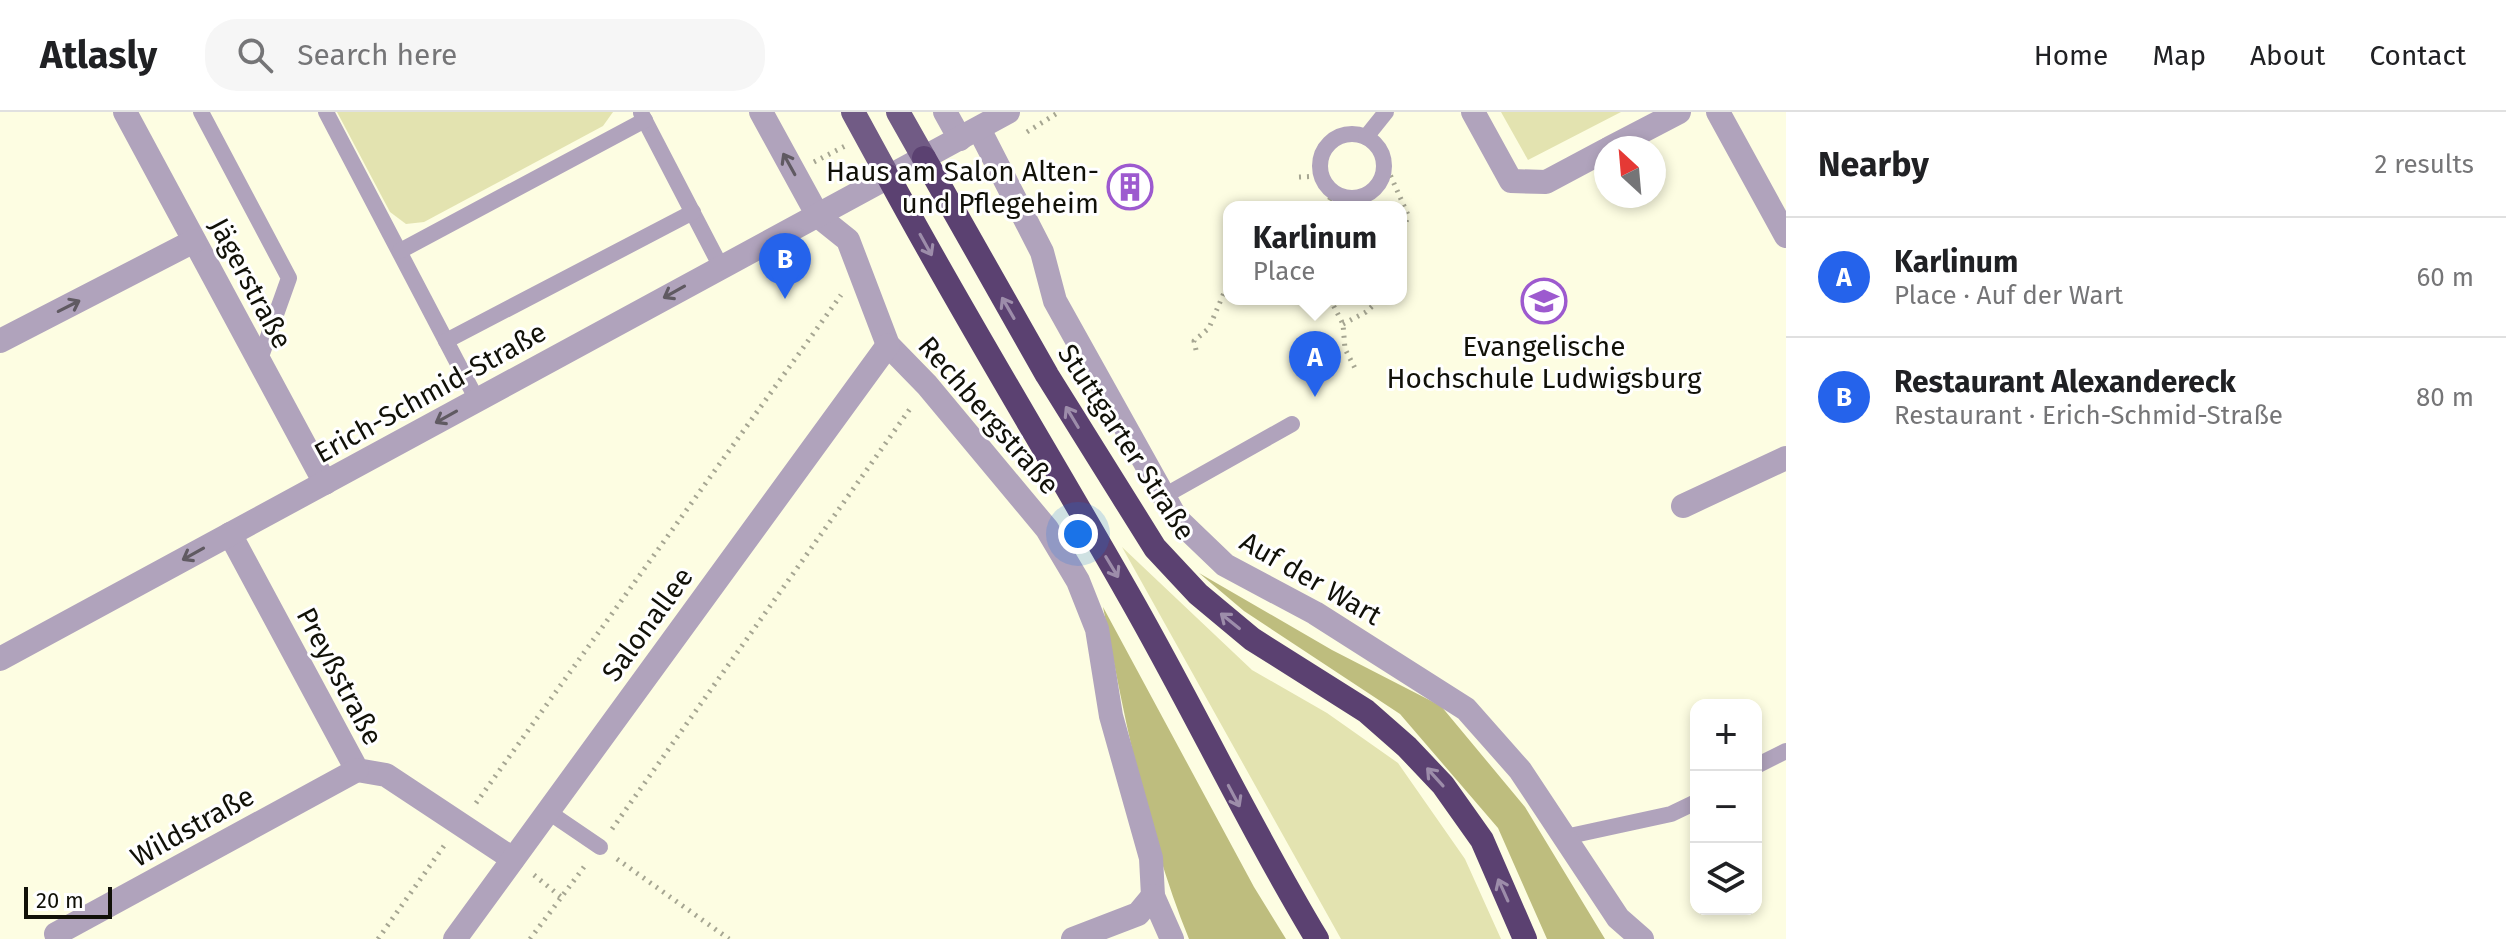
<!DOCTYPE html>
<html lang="en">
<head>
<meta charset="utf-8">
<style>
  body { margin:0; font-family:"Fira Sans",sans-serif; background:#f6f6f6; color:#202124 }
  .controls { position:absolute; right:24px; bottom:24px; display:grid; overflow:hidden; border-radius:16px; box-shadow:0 4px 12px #0003 }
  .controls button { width:72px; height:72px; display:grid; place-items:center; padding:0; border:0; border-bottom:2px solid #e0e0e0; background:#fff; color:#202124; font:40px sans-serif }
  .compass { position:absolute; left:1594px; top:24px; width:72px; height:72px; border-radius:50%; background:#fff; box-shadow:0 4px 12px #0003; rotate:334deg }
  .scale { position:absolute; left:24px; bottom:20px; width:88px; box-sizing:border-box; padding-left:8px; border:4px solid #111108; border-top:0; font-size:22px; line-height:28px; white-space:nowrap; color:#111108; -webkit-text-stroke:6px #fff; paint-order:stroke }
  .you { position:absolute; left:1078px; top:422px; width:28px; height:28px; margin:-20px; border:6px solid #fff; border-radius:50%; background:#1a73e8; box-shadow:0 0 0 12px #1a73e833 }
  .badge { display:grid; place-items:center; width:52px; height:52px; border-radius:50%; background:#2563eb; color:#fff; font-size:26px; font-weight:700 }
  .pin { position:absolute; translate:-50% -66px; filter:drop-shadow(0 2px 4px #0008) }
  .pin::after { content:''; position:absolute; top:42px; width:28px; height:24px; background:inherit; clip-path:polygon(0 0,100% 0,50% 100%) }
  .popup { position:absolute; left:1223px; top:89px; width:184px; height:104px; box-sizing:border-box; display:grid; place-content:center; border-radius:16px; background:#fff; filter:drop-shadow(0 2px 6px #0005); font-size:26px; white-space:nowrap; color:#757577 }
  .popup b { font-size:30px; color:#202124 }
  .popup::after { content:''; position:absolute; left:50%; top:100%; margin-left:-16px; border:16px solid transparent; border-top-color:#fff }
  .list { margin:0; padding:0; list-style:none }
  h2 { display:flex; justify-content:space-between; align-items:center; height:104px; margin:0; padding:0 32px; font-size:34px }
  h2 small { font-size:26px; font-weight:400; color:#757577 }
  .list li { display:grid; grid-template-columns:52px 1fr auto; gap:24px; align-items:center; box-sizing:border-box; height:120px; padding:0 32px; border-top:2px solid #e0e0e0 }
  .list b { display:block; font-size:30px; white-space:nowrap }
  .list p { margin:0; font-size:26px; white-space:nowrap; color:#757577 }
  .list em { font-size:26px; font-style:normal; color:#757577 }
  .icon { flex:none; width:44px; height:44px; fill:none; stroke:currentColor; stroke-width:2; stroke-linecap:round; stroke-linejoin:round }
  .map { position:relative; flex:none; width:1786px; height:827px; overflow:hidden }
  header { display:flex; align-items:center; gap:48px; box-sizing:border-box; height:112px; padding:0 40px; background:#fff; border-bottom:2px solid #e0e0e0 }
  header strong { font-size:38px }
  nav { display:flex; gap:44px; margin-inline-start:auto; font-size:28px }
  .search { width:560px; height:72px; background:#f6f6f6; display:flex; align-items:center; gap:20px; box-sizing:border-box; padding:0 28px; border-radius:32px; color:#757577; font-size:30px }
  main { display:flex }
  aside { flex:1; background:#fff }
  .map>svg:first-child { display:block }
  .green { fill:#e3e3b0 }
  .forest { fill:#bebd7e }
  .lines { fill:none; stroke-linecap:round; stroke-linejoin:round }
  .path { stroke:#a6a692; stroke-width:5; stroke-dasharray:2 6; stroke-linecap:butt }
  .lane { stroke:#b0a3bc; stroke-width:16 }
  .street { stroke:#b0a3bc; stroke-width:24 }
  .primary { stroke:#715b85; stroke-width:24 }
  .highway { stroke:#5b4171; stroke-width:24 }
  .oneway { stroke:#605a62 }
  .oneway2 { stroke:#9d8daa }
  .labels { text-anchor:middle; stroke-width:6; stroke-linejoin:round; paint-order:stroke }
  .poi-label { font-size:28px; fill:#111108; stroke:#fff; text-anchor:end }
  .street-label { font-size:28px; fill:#111108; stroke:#fff }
</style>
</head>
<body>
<header>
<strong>Atlasly</strong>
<div class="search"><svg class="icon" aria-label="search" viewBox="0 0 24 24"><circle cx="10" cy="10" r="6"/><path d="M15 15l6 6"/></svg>Search here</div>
<nav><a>Home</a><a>Map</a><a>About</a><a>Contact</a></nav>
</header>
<main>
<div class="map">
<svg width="1786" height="827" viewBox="0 0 1786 827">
  <rect width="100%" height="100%" fill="#fdfde2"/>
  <g class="green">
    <polygon points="337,0 613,0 603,14 424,110 406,112 390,100"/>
    <polygon points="1501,0 1621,0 1528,48"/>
    <polygon points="1122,435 1252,558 1327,601 1398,651 1465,747 1501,827 1341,827"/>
  </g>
  <g class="forest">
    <polygon points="1199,461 1332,538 1441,594 1525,695 1605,827 1547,827 1498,716 1400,602 1244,499"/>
    <path d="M1103,495l151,280 32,52h-97c-43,-106 -64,-220 -86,-332z"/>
  </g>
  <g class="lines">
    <g class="path">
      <polyline points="1027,20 1059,0"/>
      <polyline points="1384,49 1408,103 1401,128"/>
      <polyline points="814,50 845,34"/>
      <polyline points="1299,65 1321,64"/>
      <polyline points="1325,95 1334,81"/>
      <polyline points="1401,134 1404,157 1401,161"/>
      <polyline points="1330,187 1343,212 1345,237 1357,260"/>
      <polyline points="1343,212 1366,200 1380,187"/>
      <polyline points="1196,238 1194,229 1209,216 1229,169"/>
      <polyline points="476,691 841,183"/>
      <polyline points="612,717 912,294"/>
      <polyline points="617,747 729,827"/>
      <polyline points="534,763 561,785"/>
      <polyline points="378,827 446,731"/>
      <polyline points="530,827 587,751"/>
    </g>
    <g class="lane">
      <polyline points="201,0 289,166 259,250"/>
      <polyline points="326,0 477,288"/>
      <polyline points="641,1 721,155"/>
      <circle cx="1352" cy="54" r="32"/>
      <polyline points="1366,25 1386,0"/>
      <polyline points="400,139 645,8"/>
      <polyline points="446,229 693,100"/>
      <polyline points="1164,384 1292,312"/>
      <polyline points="1756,654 1786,639"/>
      <polyline points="547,699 600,735"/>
      <polyline points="1565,725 1671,702 1696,690"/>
    </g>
    <g class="street">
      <polyline points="125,0 325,371"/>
      <polyline points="761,0 818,104 848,128 888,233 927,273 1047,417 1078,469 1097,517 1111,604 1151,746 1153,784 1172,827"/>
      <polyline points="945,0 960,27"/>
      <polyline points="1473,0 1511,69 1546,70 1606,38"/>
      <polyline points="1718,0 1786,124"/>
      <polyline points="979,17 1042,140 1055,189 1176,406 1225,453 1315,501 1466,597 1520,658 1618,806 1642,827"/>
      <polyline points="1610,36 1679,0"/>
      <polyline points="0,229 194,129"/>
      <polyline points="1683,394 1786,346"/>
      <polyline points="230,422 357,658 386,663 513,747"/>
      <polyline points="0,547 1008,0"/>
      <polyline points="56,822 357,658"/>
      <polyline points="455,827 888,233"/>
      <polyline points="1073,827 1138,802 1153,784"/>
    </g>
    <g class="primary">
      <polyline points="853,0 888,64"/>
      <polyline points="898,0 924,46"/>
    </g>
    <g class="highway">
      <polyline points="924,46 1047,263 1155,436 1198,482 1252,527 1366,599 1407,635 1443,673 1482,728 1525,827"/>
      <path d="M888,64c76,141 160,277 239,416 66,115 122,234 190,347"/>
    </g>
  </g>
  <defs><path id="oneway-shaft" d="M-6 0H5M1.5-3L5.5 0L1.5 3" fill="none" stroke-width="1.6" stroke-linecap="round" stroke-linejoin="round" transform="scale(2)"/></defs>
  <g class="oneway">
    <use href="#oneway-shaft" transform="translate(789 52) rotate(-119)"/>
    <use href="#oneway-shaft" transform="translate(674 180) rotate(151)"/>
    <use href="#oneway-shaft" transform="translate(69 194) rotate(-27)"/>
    <use href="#oneway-shaft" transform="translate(446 305) rotate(151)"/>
    <use href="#oneway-shaft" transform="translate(193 442) rotate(151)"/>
  </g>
  <g class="oneway2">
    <use href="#oneway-shaft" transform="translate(926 133) rotate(61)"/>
    <use href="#oneway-shaft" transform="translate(1008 196) rotate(-120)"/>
    <use href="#oneway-shaft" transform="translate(1072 305) rotate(-121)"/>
    <use href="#oneway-shaft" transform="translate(1112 455) rotate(59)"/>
    <use href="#oneway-shaft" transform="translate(1230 509) rotate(-141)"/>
    <use href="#oneway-shaft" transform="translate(1435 665) rotate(-132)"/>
    <use href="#oneway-shaft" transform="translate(1234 684) rotate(62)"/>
    <use href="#oneway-shaft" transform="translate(1503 778) rotate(-114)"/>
  </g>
  <defs>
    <g id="building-ring" transform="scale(2.3)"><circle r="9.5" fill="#fff" stroke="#9d5acf" stroke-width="1.5"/><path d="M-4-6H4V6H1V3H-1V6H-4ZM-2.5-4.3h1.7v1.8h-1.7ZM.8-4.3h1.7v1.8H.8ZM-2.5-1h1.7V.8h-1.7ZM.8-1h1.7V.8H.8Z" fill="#9d5acf"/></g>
    <g id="university-ring" transform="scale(2.3)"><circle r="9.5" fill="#fff" stroke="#9d5acf" stroke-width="1.5"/><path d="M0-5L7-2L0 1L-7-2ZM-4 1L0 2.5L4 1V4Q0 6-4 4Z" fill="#9d5acf"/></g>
  </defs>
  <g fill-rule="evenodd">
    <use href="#building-ring" x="1130" y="75"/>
    <use href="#university-ring" x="1544" y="189"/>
  </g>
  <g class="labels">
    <g class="poi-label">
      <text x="1099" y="69">Haus am Salon Alten-<tspan x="1099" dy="32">und Pflegeheim</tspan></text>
      <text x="1544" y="244" text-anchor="middle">Evangelische<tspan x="1544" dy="32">Hochschule Ludwigsburg</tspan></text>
    </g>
    <g class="street-label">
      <text transform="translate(251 171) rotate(62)" y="10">Jägerstraße</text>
      <text transform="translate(430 280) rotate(-29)" y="10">Erich-Schmid-Straße</text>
      <text transform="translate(989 303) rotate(49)" y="10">Rechbergstraße</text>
      <text transform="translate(1127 330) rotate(57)" y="10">Stuttgarter Straße</text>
      <text transform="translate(1311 466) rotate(30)" y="10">Auf der Wart</text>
      <text transform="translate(647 512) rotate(-54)" y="10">Salonallee</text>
      <text transform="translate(340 564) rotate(62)" y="10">Preyßstraße</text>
      <text transform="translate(192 714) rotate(-29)" y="10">Wildstraße</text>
    </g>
  </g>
</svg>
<div class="controls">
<button>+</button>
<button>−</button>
<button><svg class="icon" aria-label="layers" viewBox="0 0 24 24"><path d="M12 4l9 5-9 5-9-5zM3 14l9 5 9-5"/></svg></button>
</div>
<svg class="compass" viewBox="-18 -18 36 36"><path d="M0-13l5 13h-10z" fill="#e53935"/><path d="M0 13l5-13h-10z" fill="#757577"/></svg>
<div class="scale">20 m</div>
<div class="you"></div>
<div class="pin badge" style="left:1315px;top:285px">A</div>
<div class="popup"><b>Karlinum</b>Place</div>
<div class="pin badge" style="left:785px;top:187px">B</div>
</div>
<aside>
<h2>Nearby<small>2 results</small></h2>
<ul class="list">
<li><span class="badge">A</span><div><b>Karlinum</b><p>Place · Auf der Wart</p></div><em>60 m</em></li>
<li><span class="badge">B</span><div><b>Restaurant Alexandereck</b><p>Restaurant · Erich-Schmid-Straße</p></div><em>80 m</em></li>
</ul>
</aside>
</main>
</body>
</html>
